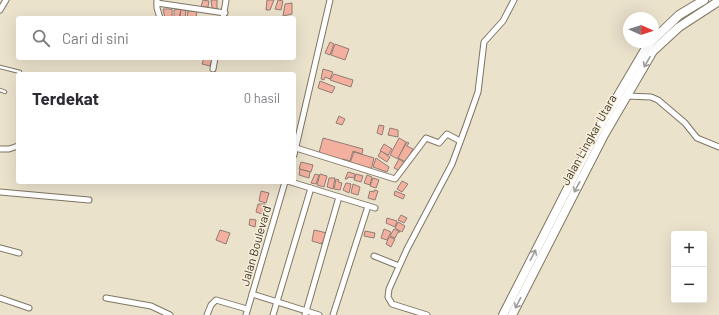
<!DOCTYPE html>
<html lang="id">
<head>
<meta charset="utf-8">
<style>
  body { margin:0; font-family:Barlow,sans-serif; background:#f7f7f7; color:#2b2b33 }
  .controls { position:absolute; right:12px; bottom:12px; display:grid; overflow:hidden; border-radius:4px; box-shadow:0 4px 16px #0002 }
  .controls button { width:36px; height:36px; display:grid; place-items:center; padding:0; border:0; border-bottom:1px solid #e1e1e2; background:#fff; color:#2b2b33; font:20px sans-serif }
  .compass { position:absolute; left:623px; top:12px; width:36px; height:36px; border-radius:50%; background:#fff; box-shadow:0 4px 16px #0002; rotate:93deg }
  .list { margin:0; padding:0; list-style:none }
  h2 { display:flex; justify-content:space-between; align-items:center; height:52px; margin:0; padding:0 16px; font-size:17px }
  h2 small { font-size:13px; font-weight:400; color:#7c7c81 }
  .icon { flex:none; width:22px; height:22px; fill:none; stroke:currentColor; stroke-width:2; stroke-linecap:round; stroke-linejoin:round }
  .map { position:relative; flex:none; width:719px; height:315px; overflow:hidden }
  .search { position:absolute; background:#fff; box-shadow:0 4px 16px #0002; left:16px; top:16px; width:280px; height:44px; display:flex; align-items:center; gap:10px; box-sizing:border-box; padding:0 14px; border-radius:4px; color:#7c7c81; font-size:15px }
  .panel { position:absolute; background:#fff; box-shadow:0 4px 16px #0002; left:16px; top:72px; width:280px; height:112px; border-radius:4px }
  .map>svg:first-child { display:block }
  .building { fill:#f3b09f; stroke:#937c75 }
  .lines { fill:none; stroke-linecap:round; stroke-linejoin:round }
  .service-casing { stroke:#7e7663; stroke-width:4.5 }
  .minor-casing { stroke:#7e7663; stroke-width:7 }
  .primary-casing { stroke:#7e7663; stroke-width:10 }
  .service { stroke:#fff; stroke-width:2.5 }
  .minor { stroke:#fff; stroke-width:5 }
  .primary { stroke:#fff; stroke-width:8 }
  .oneway { stroke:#9e9c98 }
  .labels { text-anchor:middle; stroke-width:3; stroke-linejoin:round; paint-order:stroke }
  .street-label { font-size:12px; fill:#3d3931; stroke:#f8efd9 }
</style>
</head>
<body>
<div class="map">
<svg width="719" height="315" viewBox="0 0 719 315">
  <rect width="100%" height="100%" fill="#ebe2cc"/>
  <g class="building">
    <polygon points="203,0 209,1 208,7 201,7"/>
    <polygon points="211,0 217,0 217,9 212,8"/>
    <polygon points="267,0 274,0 270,10 266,10"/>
    <polygon points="278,0 283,1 281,10 275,9"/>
    <polygon points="292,3 292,14 283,16 285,4"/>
    <polygon points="163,9 172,9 172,18 165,18"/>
    <polygon points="181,9 186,11 185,18 180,18"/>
    <polygon points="181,9 179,18 174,18 174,10"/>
    <polygon points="188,11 197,11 196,18 187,18"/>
    <polygon points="330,42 334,44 330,55 325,53"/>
    <polygon points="335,44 349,49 345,60 331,55"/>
    <polygon points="204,58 212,59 210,66 202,64"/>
    <polygon points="323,69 333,72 330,79 325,77 324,80 321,79"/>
    <polygon points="334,74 353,80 351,87 330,80"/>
    <polygon points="320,81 335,87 332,93 318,88"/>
    <polygon points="339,116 345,119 342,125 336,123"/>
    <polygon points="379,125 384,126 382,135 377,133"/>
    <polygon points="390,128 398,130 398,137 388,135"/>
    <polygon points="323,138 363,149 362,154 353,151 350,161 343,159 343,161 319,153"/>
    <polygon points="399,138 406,142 398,159 390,155"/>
    <polygon points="407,142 409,143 407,146 413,149 406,162 398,158"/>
    <polygon points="384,144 392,149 388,155 380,151"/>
    <polygon points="381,151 390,157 387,162 378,156"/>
    <polygon points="354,152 374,158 371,170 350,163"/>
    <polygon points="376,158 389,167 387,172 373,167"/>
    <polygon points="399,159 405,163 400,171 394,168"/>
    <polygon points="301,162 313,165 311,172 299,169"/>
    <polygon points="300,169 310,172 309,178 299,175"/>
    <polygon points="348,172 355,174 354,178 348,177 347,179 345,179"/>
    <polygon points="315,174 319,175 316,184 311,183"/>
    <polygon points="320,174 327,176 324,187 317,185"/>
    <polygon points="356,174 363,176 361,182 354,180"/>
    <polygon points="367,175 372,177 370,185 364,183"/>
    <polygon points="329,178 335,178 333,189 327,187"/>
    <polygon points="373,178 379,180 376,188 370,186"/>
    <polygon points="336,179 339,180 338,182 342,183 340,190 334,189"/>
    <polygon points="402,181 408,184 402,192 397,189"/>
    <polygon points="346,183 351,184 349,193 343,190"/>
    <polygon points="353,184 360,187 358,195 351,193"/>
    <polygon points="374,190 378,191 375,200 368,198 370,191 374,192"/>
    <polygon points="261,191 269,193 266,203 259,201"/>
    <polygon points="395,191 405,195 403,199 394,195"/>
    <polygon points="258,204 265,204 262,214 256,212"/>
    <polygon points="401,215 407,218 404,223 398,220"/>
    <polygon points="387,218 397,221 395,227 386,223"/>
    <polygon points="250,219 256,220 255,227 249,225"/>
    <polygon points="398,222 405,226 402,232 395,228"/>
    <polygon points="384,229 391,232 387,240 381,238"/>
    <polygon points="394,229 400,232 398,232 395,238 390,236"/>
    <polygon points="220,230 230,233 226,244 216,240"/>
    <polygon points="314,230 327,233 324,243 322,242 322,244 312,241"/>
    <polygon points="365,231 375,233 374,238 364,236"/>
    <polygon points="389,237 395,239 391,247 386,244"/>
  </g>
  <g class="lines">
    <g class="service-casing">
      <g id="service">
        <polyline points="0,67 20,72"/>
        <polyline points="0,90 5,92"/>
      </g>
    </g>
    <g class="minor-casing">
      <g id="minor">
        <polyline points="157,0 157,8 160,18"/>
        <polyline points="157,3 225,13"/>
        <polyline points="0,10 6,0"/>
        <polyline points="223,18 226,0"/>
        <polyline points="213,69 215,58"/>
        <polyline points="627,96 651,97 658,100 685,123 697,138 719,147"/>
        <polyline points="296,148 395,179 426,138 439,143 447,134 460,141"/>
        <polyline points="0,149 9,149 18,146"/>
        <polyline points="294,155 330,0"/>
        <polyline points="291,182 375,208"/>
        <polyline points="0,192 89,200"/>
        <polyline points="0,248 19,253"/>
        <polyline points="374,256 399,266"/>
        <polyline points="252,294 319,315"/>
        <polyline points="0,298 29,308"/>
        <polyline points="106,298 151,306 170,315"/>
        <polyline points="207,315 211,305 216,300 247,309"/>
        <polyline points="246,315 285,182"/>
        <polyline points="273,315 311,188"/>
        <polyline points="305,315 339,197"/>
        <polyline points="333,315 368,206"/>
        <polyline points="427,315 392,304 388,297 389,289 407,249 452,164 466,126 478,92 484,42 503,21 514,0"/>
      </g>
    </g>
    <g class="primary-casing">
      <g id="primary">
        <polyline points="653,40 679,15 704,0"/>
        <polyline points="503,315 596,133 646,48 651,42"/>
        <polyline points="512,315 604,135 653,51 679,27 719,1"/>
      </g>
    </g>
    <use href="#service" class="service"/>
    <use href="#minor" class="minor"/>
    <use href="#primary" class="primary"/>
  </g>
  <defs><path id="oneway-shaft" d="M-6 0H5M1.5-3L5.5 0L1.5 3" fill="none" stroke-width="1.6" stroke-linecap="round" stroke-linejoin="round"/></defs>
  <g class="oneway">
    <use href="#oneway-shaft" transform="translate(647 62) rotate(120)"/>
    <use href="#oneway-shaft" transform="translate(577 187) rotate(118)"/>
    <use href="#oneway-shaft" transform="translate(533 255) rotate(-63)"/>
    <use href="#oneway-shaft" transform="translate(518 303) rotate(117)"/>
  </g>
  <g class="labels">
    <g class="street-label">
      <text transform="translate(589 140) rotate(-61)" y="4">Jalan Lingkar Utara</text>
      <text transform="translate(256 246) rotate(-74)" y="4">Jalan Boulevard</text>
    </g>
  </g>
</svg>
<div class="controls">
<button>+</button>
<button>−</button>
</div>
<svg class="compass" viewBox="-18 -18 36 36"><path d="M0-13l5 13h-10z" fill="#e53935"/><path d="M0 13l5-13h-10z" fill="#7c7c81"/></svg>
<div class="search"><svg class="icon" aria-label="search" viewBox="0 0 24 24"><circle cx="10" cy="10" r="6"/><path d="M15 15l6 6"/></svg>Cari di sini</div>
<section class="panel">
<h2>Terdekat<small>0 hasil</small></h2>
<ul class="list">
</ul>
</section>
</div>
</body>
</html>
